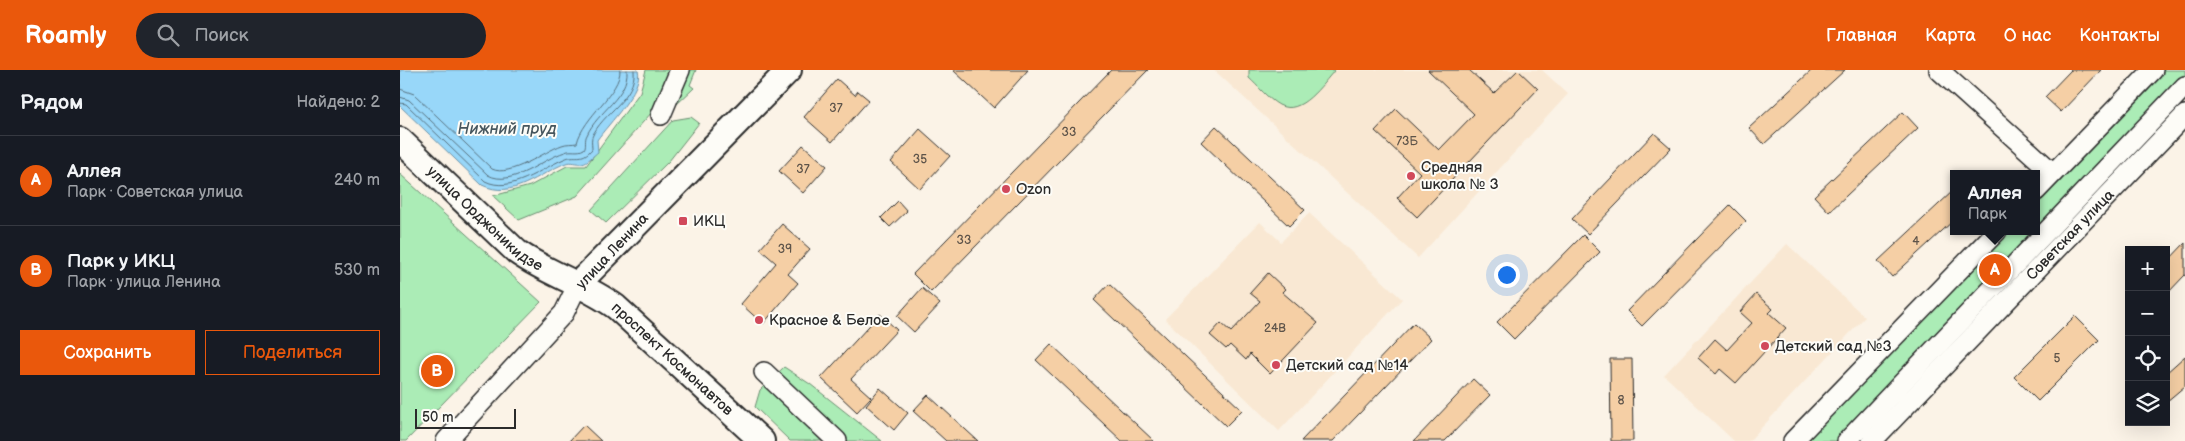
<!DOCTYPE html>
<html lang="ru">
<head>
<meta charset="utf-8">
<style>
  body { margin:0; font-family:"Balsamiq Sans",sans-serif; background:#20242c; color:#f1f3f6 }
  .controls { position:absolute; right:15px; bottom:15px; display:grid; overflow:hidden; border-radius:0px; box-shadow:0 5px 20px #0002 }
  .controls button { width:45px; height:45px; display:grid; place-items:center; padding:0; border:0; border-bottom:1px solid #363941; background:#171b24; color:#f1f3f6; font:25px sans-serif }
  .scale { position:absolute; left:15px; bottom:12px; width:101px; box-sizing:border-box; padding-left:5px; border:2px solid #2b2b2b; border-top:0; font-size:14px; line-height:18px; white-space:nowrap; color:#2b2b2b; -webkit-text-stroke:4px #fdfcf7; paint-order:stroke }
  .you { position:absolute; left:1106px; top:204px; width:18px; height:18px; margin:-12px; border:4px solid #fff; border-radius:50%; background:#1a73e8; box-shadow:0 0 0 8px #1a73e833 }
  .badge { display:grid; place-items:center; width:32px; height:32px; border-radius:50%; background:#ea580c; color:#fff; font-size:16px; font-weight:700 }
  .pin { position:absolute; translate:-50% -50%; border:2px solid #fff; box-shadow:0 1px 5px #0006 }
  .popup { position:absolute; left:1550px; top:100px; width:90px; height:65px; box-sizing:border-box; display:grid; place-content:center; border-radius:0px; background:#171b24; filter:drop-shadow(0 1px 4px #0005); font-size:16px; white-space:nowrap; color:#9ea1a6 }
  .popup b { font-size:19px; color:#f1f3f6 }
  .popup::after { content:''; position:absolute; left:50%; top:100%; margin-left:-10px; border:10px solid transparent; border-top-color:#171b24 }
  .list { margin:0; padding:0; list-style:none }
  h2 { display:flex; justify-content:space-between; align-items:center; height:65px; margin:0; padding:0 20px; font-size:21px }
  h2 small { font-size:16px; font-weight:400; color:#9ea1a6 }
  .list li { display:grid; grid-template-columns:32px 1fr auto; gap:15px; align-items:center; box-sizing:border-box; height:90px; padding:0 20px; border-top:1px solid #363941 }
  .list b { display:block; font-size:19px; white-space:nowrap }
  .list p { margin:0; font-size:16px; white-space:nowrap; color:#9ea1a6 }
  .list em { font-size:16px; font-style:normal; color:#9ea1a6 }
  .actions { display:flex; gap:10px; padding:15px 20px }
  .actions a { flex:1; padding:11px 0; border:1px solid #ea580c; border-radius:0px; text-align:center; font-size:18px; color:#ea580c }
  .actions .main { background:#ea580c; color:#fff }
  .icon { flex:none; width:28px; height:28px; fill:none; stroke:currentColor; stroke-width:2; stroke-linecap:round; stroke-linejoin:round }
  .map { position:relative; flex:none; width:1785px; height:371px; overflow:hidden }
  header { display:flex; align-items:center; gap:30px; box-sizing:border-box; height:70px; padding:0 25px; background:#ea580c; color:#fff }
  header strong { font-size:24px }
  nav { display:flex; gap:28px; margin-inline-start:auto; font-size:18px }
  .search { width:350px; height:45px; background:#20242c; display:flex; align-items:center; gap:12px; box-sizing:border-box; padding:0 18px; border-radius:28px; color:#9ea1a6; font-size:19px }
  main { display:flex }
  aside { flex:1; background:#171b24 }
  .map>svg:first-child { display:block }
  .built { fill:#f9e8d3 }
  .green { fill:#abecb6; stroke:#6b8c70 }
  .water { fill:#98d7f9; stroke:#6c92a7 }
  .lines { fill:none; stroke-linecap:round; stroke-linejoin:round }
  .shore { stroke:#57707d; stroke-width:1 }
  .building { fill:#f5cfa5; stroke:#2b2b2b }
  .minor-casing { stroke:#2b2b2b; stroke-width:22 }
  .major-casing { stroke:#2b2b2b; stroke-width:28 }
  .minor { stroke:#fdfcf7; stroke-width:19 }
  .major { stroke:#fdfcf7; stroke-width:24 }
  .poi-dot { fill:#d1495b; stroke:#fdfcf7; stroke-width:2 }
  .labels { text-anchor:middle; stroke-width:4; stroke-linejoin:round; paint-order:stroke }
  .number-label { font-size:12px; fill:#5e544a }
  .poi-label { font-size:15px; fill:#2b2b2b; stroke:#fdfcf7; text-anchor:start }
  .street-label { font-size:15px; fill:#2b2b2b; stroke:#fdfcf7 }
  .water-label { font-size:16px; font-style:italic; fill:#46565e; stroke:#fdfcf7 }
</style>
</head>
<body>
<header>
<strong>Roamly</strong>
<div class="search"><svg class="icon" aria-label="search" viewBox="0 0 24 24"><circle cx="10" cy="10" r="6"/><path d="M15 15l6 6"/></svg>Поиск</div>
<nav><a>Главная</a><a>Карта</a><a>О нас</a><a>Контакты</a></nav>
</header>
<main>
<aside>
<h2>Рядом<small>Найдено: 2</small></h2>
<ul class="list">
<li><span class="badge">A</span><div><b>Аллея</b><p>Парк · Советская улица</p></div><em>240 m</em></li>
<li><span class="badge">B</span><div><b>Парк у ИКЦ</b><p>Парк · улица Ленина</p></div><em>530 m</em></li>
</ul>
<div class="actions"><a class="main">Сохранить</a><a>Поделиться</a></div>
</aside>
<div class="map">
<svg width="1785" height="371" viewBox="0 0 1785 371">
  <rect width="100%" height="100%" fill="#fbf3e7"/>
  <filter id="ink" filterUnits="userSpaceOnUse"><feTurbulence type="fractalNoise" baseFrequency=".02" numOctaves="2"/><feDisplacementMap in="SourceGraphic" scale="10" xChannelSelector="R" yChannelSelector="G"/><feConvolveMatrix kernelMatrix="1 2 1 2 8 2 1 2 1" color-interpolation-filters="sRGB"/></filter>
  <g filter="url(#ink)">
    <g class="built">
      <polygon points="814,0 1142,0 1168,24 1018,188"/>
      <polygon points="909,143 1002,229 879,361 765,249 860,152 881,172"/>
      <polygon points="1387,174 1465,247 1349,371 1334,371 1264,305"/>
    </g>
    <g class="green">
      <polygon points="246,0 274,0 261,32 177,126 119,150 93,126 130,116 167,96 186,96 240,22"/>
      <polygon points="289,0 296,0 290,15 294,18 276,35"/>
      <path d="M849,0h86c-13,14 -34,47 -56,35 -11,-6 -21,-19 -30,-27z"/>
      <polygon points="1760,0 1785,0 1785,30 1459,371 1404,371 1605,161 1636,161 1636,129"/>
      <polygon points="291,47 299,53 269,91 206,153 191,140 273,50"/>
      <polygon points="0,104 141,232 6,371 0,371"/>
      <polygon points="384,297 410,314 482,371 390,371 355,337 360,320"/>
    </g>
    <path class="water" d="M0,0h238c6,19 -30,54 -41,70l1,12c-4,3 -10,10 -16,11 -5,1 -10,-2 -16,0 -28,11 -53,37 -84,22l-82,-79z"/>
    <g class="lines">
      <g class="shore">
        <path d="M0,19l14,5 78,75c18,9 53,-18 70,-24 5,-2 10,-1 15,-2 6,-26 44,-51 43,-73"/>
        <path d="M0,27l9,3 79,75c24,13 54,-16 77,-23 6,-3 13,1 19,-3 3,-4 0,-9 3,-14 10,-23 42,-39 40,-65"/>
        <path d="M0,33l6,1 79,77c26,13 55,-12 79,-22 12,-6 17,3 28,-10 0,-3 -1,-8 0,-12 10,-24 45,-39 42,-67"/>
      </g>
    </g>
    <g class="building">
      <polygon points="553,0 628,0 594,38"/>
      <polygon points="711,0 748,0 531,222 513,204"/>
      <polygon points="1028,0 1069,0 1094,23 1118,0 1138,19 1017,147 997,128 1020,103 975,61 996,39 1039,80 1074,44"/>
      <polygon points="1412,0 1445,0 1364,74 1349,58"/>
      <polygon points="1671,0 1701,0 1661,42 1645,27"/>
      <polygon points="437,9 455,25 458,21 469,30 432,72 404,47"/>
      <polygon points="1503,42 1518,58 1429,142 1414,126"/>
      <polygon points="816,56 905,140 889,156 801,72"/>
      <polygon points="520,59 550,86 520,119 491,92"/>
      <polygon points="1254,63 1271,78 1188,164 1172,149"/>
      <polygon points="403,75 427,96 403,123 379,101"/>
      <polygon points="1554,120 1554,150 1492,207 1478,191"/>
      <polygon points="498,131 507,141 490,157 481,148"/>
      <polygon points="1330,135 1346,151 1242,256 1227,241"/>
      <polygon points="382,154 410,179 388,204 398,213 363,254 341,234 376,193 360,179"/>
      <polygon points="1183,165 1200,182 1114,269 1097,252"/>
      <polygon points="1785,173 1785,205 1766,225 1766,193"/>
      <polygon points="868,203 885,219 882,222 918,253 870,304 850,284 846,290 830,275 826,279 810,265 821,253 831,262 860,231 850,223"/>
      <polygon points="709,214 842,340 826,356 694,230"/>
      <polygon points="522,218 540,234 514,262 497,246"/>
      <polygon points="1356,224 1373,239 1369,243 1386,258 1336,313 1320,299 1316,304 1298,288 1315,269 1327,280 1352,253 1340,242"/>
      <polygon points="480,244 497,260 451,309 471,327 457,342 421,308"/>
      <polygon points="1675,246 1699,270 1638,331 1614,307"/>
      <polygon points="1014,253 1031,269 933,371 901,371"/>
      <polygon points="651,274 754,371 722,371 636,290"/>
      <polygon points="1785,286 1785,316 1766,332 1766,303"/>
      <polygon points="1210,289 1232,289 1233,371 1211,371"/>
      <polygon points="1073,309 1090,325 1045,371 1014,371"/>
      <polygon points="480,318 508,343 494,360 466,335"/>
      <polygon points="528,325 578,371 546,371 513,341"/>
      <polygon points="184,355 201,371 169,371"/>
    </g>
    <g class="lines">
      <g class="minor-casing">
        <g id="minor">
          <polyline points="1539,0 1653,103"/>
          <polyline points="261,45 280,0"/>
          <polyline points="1636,121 1753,0"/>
          <polyline points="364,302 437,371"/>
          <polyline points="46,371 164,243 178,214"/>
          <polyline points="1393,371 1597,161"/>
          <polyline points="1447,371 1785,16"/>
          <path id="s1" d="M1472,371l313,-326"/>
        </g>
      </g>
      <g class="major-casing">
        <g id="major">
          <path id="s2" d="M0,70l117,112c31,22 68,32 99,55l146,134"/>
          <polyline points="178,214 389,0"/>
        </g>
      </g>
      <use href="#minor" class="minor"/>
      <use href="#major" class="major"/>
    </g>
  </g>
  <g class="poi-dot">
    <circle cx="1011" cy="106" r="5"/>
    <circle cx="606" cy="119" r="5"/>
    <rect x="278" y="146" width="10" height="10" rx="2.5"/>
    <circle cx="359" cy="250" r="5"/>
    <circle cx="1365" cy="276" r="5"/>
    <circle cx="876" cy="295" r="5"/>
  </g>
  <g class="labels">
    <g class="number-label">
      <text x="436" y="42">37</text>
      <text x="669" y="66">33</text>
      <text x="1007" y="75">73Б</text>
      <text x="520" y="93">35</text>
      <text x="403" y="103">37</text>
      <text x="564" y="174">33</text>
      <text x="1516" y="175">4</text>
      <text x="385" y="183">39</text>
      <text x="875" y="262">24В</text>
      <text x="1657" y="292">5</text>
      <text x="1221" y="334">8</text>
    </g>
    <g class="poi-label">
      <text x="1021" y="102">Средняя<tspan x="1021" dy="17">школа № 3</tspan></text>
      <text x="616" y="124">Ozon</text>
      <text x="293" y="156">ИКЦ</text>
      <text x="369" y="255">Красное &amp; Белое</text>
      <text x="1375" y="281">Детский сад №3</text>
      <text x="886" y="300">Детский сад №14</text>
    </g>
    <g class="street-label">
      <text dy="5" stroke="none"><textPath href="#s2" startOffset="116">улица Орджоникидзе</textPath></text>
      <text dy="5" stroke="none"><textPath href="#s1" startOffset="286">Советская улица</textPath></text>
      <text transform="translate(212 181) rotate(-47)" y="5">улица Ленина</text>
      <text dy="5" stroke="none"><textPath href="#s2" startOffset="352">проспект Космонавтов</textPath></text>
    </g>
    <g class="water-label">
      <text x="107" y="64">Нижний пруд</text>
    </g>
  </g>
</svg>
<div class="controls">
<button>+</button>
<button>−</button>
<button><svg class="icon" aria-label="locate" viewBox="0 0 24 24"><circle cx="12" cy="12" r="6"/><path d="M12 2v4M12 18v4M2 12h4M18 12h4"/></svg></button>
<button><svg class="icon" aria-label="layers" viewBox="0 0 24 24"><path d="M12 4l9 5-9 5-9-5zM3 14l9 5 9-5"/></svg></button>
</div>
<div class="scale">50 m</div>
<div class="you"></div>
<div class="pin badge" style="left:1595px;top:200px">A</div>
<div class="popup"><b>Аллея</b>Парк</div>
<div class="pin badge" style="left:37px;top:301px">B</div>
</div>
</main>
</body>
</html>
